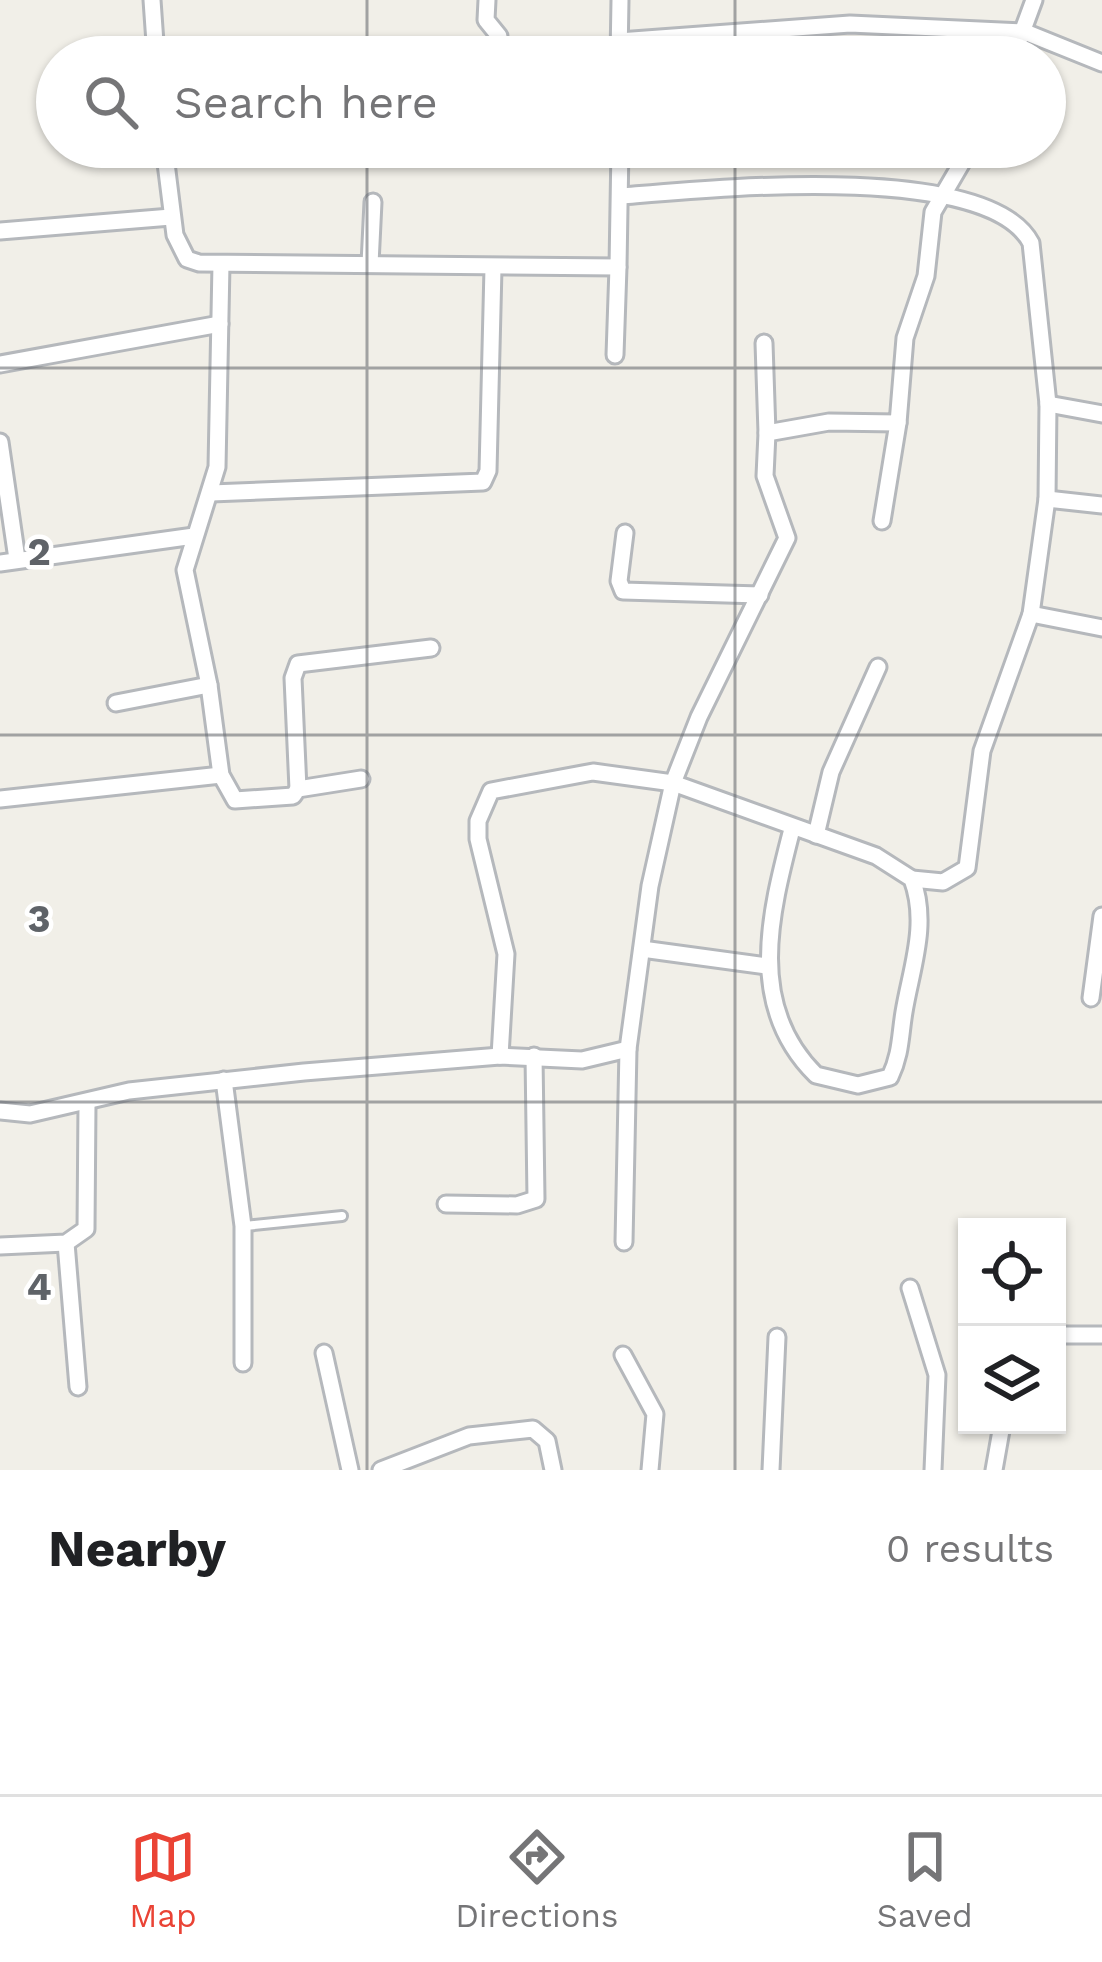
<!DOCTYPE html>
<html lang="en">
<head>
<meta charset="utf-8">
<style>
  body { margin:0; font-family:"Work Sans",sans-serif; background:#f2f2f2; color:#202124 }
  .controls { position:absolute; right:36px; bottom:36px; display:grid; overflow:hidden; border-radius:0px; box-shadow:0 3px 9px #0004 }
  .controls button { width:108px; height:108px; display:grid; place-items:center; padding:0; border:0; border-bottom:3px solid #e0e0e0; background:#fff; color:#202124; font:60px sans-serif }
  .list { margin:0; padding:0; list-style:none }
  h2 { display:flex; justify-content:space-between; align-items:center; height:156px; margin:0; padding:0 48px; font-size:51px }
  h2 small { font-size:39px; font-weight:400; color:#757577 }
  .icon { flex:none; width:66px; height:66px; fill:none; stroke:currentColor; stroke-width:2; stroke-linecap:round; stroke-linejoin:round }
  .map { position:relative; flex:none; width:1102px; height:1470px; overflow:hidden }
  .search { position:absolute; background:#fff; box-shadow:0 3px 9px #0004; left:36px; right:36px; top:36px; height:132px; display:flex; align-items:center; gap:30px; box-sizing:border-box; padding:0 42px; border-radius:66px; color:#757577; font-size:45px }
  .sheet { height:324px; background:#fff }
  nav { display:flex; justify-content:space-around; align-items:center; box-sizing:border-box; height:168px; border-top:3px solid #e0e0e0; background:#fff; font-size:33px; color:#757577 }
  nav a { display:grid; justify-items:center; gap:6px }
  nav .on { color:#ea4335 }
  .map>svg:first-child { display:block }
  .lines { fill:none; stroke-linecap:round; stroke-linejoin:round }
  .service-casing { stroke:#b5b8bc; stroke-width:14 }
  .minor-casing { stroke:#b5b8bc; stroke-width:21 }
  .service { stroke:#fff; stroke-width:8 }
  .minor { stroke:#fff; stroke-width:15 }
  .grid { fill:none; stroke:#5f6368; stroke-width:3; stroke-opacity:0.55 }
  .grid-label { font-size:39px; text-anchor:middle; font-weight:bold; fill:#5f6368; stroke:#fff; stroke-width:9; stroke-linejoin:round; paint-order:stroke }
</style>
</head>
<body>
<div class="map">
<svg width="1102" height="1470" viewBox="0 0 1102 1470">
  <rect width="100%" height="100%" fill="#f1efe8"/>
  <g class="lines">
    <g class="service-casing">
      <polyline id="service" points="245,1226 342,1216"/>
    </g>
    <g class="minor-casing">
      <g id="minor">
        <polyline points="152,0 156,57"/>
        <polyline points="487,0 486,20 499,36"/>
        <polyline points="619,41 850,24 1025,32 1102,63"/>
        <polyline points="619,57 620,0"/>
        <polyline points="1013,57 1034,0"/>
        <polyline points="164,147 175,235 187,259 199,263 618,267 620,147"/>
        <path d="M622,196c84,-7 366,-36 409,47l17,161 -1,95 -16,115 -49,137 -15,117 -24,14 -31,-3"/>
        <polyline points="0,231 171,217"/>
        <polyline points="221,264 217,467 185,570 209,685 221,775 235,800 293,796 298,789 361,779"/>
        <polyline points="370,264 373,202"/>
        <polyline points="764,343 767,433"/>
        <polyline points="615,355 618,267"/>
        <polyline points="0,364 220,324"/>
        <polyline points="1048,404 1102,414"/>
        <polyline points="0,442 17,559"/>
        <polyline points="211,493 483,482 488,471 493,268"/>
        <polyline points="1047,499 1102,505"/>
        <polyline points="882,521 898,423"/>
        <polyline points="625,533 619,581 623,591 760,595"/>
        <polyline points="0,563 194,536"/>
        <polyline points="1031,614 1102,628"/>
        <polyline points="116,703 209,685"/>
        <polyline points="298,789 293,678 298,664 431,648"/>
        <polyline points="0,799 221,775"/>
        <polyline points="816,835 831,772 878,667"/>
        <polyline points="642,949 767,966"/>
        <polyline points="1091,998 1102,916"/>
        <path d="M500,1056l6,-102 -28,-115v-18l13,-30 102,-19 80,11 203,73 36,23c17,45 -1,90 -8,133 -4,24 -3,42 -14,65l-32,8 -42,-10c-70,-69 -46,-161 -24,-246"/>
        <polyline points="224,1080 243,1226 243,1363"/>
        <polyline points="0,1111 30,1114 129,1091 304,1072 500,1056 582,1060 628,1049 650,886 673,783 699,717 787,538 765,476 767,433 829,422 898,423 905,338 926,276 933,212 971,147"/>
        <polyline points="446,1204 517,1205 536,1199 534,1056"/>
        <polyline points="624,1242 628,1049"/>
        <polyline points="66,1243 78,1387"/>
        <polyline points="0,1246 66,1243 86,1229 87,1104"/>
        <polyline points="910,1288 937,1375 933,1470"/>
        <polyline points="1057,1335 1102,1335"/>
        <polyline points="324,1353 350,1470"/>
        <polyline points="623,1355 655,1414 650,1470"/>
        <polyline points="381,1470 469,1436 533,1429 547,1441 553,1470"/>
        <polyline points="771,1470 777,1337"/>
        <polyline points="994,1470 1002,1425"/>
      </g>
    </g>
    <use href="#service" class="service"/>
    <use href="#minor" class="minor"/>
  </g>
  <path class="grid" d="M367,0v57M735,0v57M367,147v1323M735,147v1323M0,368h1102M0,735h1102M0,1102h1102"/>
  <g class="grid-label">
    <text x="39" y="565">2</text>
    <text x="39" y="932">3</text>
    <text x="39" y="1300">4</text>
  </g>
</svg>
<div class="controls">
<button><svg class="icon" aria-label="locate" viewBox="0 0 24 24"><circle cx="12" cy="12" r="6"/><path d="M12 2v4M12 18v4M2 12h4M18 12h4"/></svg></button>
<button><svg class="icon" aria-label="layers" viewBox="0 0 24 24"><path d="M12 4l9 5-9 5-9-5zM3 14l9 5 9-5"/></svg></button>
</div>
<div class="search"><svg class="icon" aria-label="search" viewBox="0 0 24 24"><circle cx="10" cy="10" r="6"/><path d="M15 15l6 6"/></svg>Search here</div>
</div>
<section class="sheet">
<h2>Nearby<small>0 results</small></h2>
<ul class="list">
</ul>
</section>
<nav>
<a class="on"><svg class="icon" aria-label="map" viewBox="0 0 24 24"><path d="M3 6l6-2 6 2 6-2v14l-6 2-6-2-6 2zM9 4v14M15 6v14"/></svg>Map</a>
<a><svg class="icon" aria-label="directions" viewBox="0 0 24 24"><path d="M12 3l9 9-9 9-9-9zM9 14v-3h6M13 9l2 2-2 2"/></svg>Directions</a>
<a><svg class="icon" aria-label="saved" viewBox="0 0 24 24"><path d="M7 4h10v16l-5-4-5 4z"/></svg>Saved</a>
</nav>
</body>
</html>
